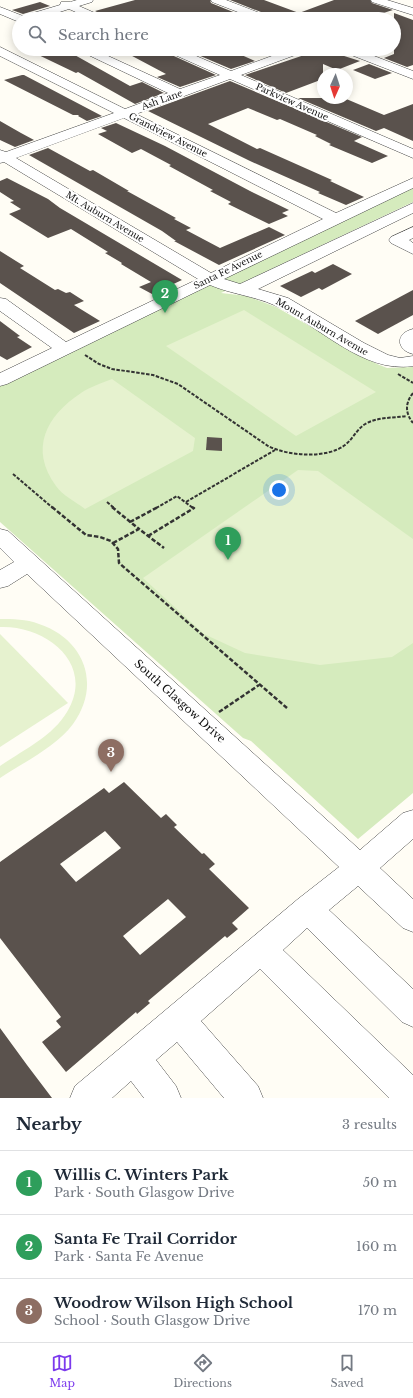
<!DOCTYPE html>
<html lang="en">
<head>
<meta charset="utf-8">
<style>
  body { margin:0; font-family:"Libre Baskerville",serif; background:#f2f2f3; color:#1f2937 }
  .compass { position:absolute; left:317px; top:68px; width:36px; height:36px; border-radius:50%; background:#fff; box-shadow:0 2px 10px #0003; rotate:183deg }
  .you { position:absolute; left:279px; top:490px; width:14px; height:14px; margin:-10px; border:3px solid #fff; border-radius:50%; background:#1a73e8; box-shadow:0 0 0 6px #1a73e833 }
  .badge { display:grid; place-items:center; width:26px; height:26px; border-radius:50%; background:#7c3aed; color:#fff; font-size:13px; font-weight:700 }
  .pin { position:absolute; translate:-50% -33px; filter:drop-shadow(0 1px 2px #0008) }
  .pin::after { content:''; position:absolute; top:21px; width:14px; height:12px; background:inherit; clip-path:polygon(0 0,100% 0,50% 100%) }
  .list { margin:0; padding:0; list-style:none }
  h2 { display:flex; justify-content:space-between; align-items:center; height:52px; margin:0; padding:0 16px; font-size:17px }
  h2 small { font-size:13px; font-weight:400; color:#747a83 }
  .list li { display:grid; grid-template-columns:26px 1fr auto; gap:12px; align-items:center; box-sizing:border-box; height:64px; padding:0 16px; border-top:1px solid #e0e1e3 }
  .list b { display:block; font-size:15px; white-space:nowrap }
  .list p { margin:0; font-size:13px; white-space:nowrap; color:#747a83 }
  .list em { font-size:13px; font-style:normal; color:#747a83 }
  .icon { flex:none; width:22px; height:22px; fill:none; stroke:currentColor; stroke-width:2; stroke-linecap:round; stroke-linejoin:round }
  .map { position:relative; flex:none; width:413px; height:1098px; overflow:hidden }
  .search { position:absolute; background:#fff; box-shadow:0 2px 10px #0003; left:12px; right:12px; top:12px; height:44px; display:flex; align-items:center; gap:10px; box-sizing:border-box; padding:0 14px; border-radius:22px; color:#747a83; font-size:15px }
  .sheet { height:244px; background:#fff }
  nav { display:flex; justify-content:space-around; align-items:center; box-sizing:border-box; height:56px; border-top:1px solid #e0e1e3; background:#fff; font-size:11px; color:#747a83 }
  nav a { display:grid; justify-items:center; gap:2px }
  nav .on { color:#7c3aed }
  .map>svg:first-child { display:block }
  .green { fill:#d5ebbd }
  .pitch { fill:#e6f2cf }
  .building { fill:#5a524d; fill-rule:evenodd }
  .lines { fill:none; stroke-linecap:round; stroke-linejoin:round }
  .minor-casing { stroke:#444; stroke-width:1 }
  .path-far1 { stroke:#333; stroke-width:2; stroke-dasharray:3.5 1.5; stroke-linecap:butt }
  .path { stroke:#333; stroke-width:2.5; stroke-dasharray:4.5 2; stroke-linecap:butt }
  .minor { fill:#fff; fill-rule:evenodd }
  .labels { text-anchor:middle; stroke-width:4; stroke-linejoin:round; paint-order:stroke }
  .far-street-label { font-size:9px; fill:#111; stroke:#fff }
  .street-label { font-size:11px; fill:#111; stroke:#fff }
</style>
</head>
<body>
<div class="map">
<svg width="413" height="1098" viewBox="0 0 413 1098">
  <rect width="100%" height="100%" fill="#fffdf5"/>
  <polygon class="green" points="413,187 413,202 221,293 247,296 276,307 377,364 387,368 413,367 413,793 358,839 251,741 243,738 0,522 0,386"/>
  <g class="pitch">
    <polygon points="244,310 376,392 296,436 166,346"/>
    <path d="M112,379l83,59 -2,13 -108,58c-9,-7 -23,-14 -29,-23 -27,-37 -10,-70 25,-93 9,-6 21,-10 31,-14z"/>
    <polygon points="298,470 318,471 413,539 413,643 392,657 320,665 245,653 204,634 143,578"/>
    <path d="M0,619c13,0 26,0 39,5 45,15 63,60 34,100 -17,23 -49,38 -73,54v-12c23,-16 52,-29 67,-54 29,-48 -21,-87 -67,-85z"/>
    <polygon points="0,634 68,703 0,747"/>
  </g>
  <g class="building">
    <polygon points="135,0 210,0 211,3 248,18 225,19 209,13 190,19 108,19 105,16 95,11"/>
    <polygon points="230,0 264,0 299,13 334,0 370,0 372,3 393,10 364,19 351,19 336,14 318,19 274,19 271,16"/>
    <polygon points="40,2 50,6 23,14 12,10"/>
    <polygon points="63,13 75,19 43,19"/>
    <polygon points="394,13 413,20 413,65 407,67 384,58 394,54"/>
    <polygon points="26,49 64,49 130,86 142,82 164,93 135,104 78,72 76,73"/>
    <polygon points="119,49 162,49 165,52 216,75 180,87 157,77 166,74"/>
    <polygon points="184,49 228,49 255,61 231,69"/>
    <polygon points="322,49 360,61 337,70 323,64 323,79 286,93 245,75"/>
    <polygon points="369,64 392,73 375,79 353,70"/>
    <polygon points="22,75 24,75 102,116 87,121 78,116 79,115 73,115 4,80"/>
    <polygon points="230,81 362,137 354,141 388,156 372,163 329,145 331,144 315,136 317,135 280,119 277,120 248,108 208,124 257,149 260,148 332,180 330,181 364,197 346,205 318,193 320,192 250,161 148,111"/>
    <polygon points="298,98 344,98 384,115 413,104 413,141 384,128 376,131"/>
    <polygon points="0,121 21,133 34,140 15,147 0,140"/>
    <polygon points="116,123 165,146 250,191 289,210 282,213 288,216 269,224 228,204 231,202 210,191 213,190 169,166 171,165 141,149 132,153 98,134 107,131 101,128"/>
    <polygon points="48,148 90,171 93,170 129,191 127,191 176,218 174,219 191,228 186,230 220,248 269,227 285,235 219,265 174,241 176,241 162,231 29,155"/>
    <polygon points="7,178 48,199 60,208 182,280 152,294 139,287 151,282 121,264 122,263 105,253 108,252 71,229 48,238 9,214 21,209 10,202 14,201 0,192 0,181"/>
    <polygon points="0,251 24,266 20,268 55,290 58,289 66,293 70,292 84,301 74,305 100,321 74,333 0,283"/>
    <polygon points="333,264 352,274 322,290 319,288 301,297 280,286 312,271 315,273"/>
    <polygon points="413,290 413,315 378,334 355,321"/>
    <polygon points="0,321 20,336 17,337 32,347 7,360 0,356"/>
    <polygon points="207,437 222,438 222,451 206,450"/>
    <path d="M124,782l37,36 5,-4 11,11 -3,2 28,27 2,-1 11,11 -6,5 40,39 -17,15 6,6 -11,9 -2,-2 -77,65 2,2 -13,11 -1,-2 -70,60 -24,-30 19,-15 -5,-6 5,-4 -61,-79v-76l104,-74 5,5zM105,831l16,17 -45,34 -16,-18zM168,899l18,18 -46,38 -17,-19z"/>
    <polygon points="0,1028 27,1065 52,1098 0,1098"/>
  </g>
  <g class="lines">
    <g class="minor-casing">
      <g id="minor">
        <polygon points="77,0 93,0 92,2 79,6 104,17 106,19 91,19 69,9 38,19 19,19 19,22 0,14 0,7 23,16 60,5 61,2 70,2"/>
        <polygon points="211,0 226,0 270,17 272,19 256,19 212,2"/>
        <polygon points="371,0 387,0 413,8 413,15 372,2"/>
        <path d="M0,47l125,62 43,-16 -88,-42 -2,-2h15l87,40 40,-14 -54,-24 -2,-2h16l51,22 60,-22h17l-2,2 -65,24 172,74v9l-183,-79 -94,35 200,99 77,-35v10l-189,91 16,5 173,-81v10l-155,76 30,9 76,45 24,12 12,3 13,-2v10c-51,8 -95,-42 -139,-61 -20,-9 -43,-11 -64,-20l-203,99 -7,2v-13l52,-25 -52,-37v-13l6,1 60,43 132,-63 -194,-117 -4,1v-13l6,2 108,-39 -114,-57zM124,118l199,101 -112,54 -195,-115z"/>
        <polygon points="339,49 356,49 413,71 413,79 341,51"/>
        <polygon points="413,227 413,238 409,240 413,243 413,254 391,243 389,240 391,237"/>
        <path d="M413,329v25c-17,-4 -18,-21 0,-25z"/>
        <polygon points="0,529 8,531 360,850 403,813 413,810 413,839 380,868 413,899 413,932 403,928 358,886 329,910 413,989 413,1027 402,1022 307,928 283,950 413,1075 413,1098 389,1098 260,969 201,1021 258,1086 263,1098 224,1098 177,1042 156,1060 176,1086 181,1098 144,1098 131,1081 112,1098 70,1098 75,1086 298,899 339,867 27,574 8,586 0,588 0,570 14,562 0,548"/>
      </g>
    </g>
    <g class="path-far1">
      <path d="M85,355l14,9 13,5 41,6 25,9 90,62c20,10 59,13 77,-1 9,-7 12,-17 22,-22 12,-6 27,-5 40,-7"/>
      <polyline points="398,374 413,383"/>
      <path d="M413,393c-8,10 -8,20 0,30"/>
      <polyline points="13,474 53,508"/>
      <polyline points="107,502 114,508"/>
      <polyline points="186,502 275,450"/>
      <polyline points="156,508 177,496 193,508"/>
    </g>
    <g class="path">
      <polyline points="52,507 86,535 100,537 111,541 118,549 119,563 287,708"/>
      <polyline points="112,507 139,529"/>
      <polyline points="130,522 158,507"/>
      <polyline points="148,536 194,508 192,507"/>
      <polyline points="113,543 139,529 164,548"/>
      <polyline points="219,712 259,685"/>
    </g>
    <use href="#minor" class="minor"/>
  </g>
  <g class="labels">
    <g class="far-street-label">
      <text transform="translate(162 100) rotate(-20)" y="3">Ash Lane</text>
      <text transform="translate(292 102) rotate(24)" y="3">Parkview Avenue</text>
      <text transform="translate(168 135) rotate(27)" y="3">Grandview Avenue</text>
      <text transform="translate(105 217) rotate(31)" y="3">Mt. Auburn Avenue</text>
      <text transform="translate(228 270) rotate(-26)" y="3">Santa Fe Avenue</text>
      <text transform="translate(322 327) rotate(30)" y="3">Mount Auburn Avenue</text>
    </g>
    <g class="street-label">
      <text transform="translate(180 701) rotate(42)" y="4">South Glasgow Drive</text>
    </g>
  </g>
</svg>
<svg class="compass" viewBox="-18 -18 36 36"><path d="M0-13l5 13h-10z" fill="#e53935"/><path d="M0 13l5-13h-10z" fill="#747a83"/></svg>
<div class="you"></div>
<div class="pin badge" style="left:228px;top:560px;background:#2e9e5b">1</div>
<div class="pin badge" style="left:165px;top:313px;background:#2e9e5b">2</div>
<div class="pin badge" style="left:111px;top:772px;background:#8d6e63">3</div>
<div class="search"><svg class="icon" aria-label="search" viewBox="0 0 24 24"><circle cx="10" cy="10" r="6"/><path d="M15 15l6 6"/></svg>Search here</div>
</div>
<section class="sheet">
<h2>Nearby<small>3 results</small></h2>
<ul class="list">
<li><span class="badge" style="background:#2e9e5b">1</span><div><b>Willis C. Winters Park</b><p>Park · South Glasgow Drive</p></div><em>50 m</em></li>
<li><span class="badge" style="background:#2e9e5b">2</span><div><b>Santa Fe Trail Corridor</b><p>Park · Santa Fe Avenue</p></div><em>160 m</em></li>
<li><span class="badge" style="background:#8d6e63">3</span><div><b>Woodrow Wilson High School</b><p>School · South Glasgow Drive</p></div><em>170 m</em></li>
</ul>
</section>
<nav>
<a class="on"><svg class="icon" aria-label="map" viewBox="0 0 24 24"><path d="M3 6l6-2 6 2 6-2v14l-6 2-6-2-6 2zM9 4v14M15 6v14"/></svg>Map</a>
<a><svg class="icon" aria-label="directions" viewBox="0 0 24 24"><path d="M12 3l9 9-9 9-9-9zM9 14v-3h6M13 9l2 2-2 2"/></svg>Directions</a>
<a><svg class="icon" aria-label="saved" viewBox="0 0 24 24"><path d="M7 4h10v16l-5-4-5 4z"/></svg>Saved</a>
</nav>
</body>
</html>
